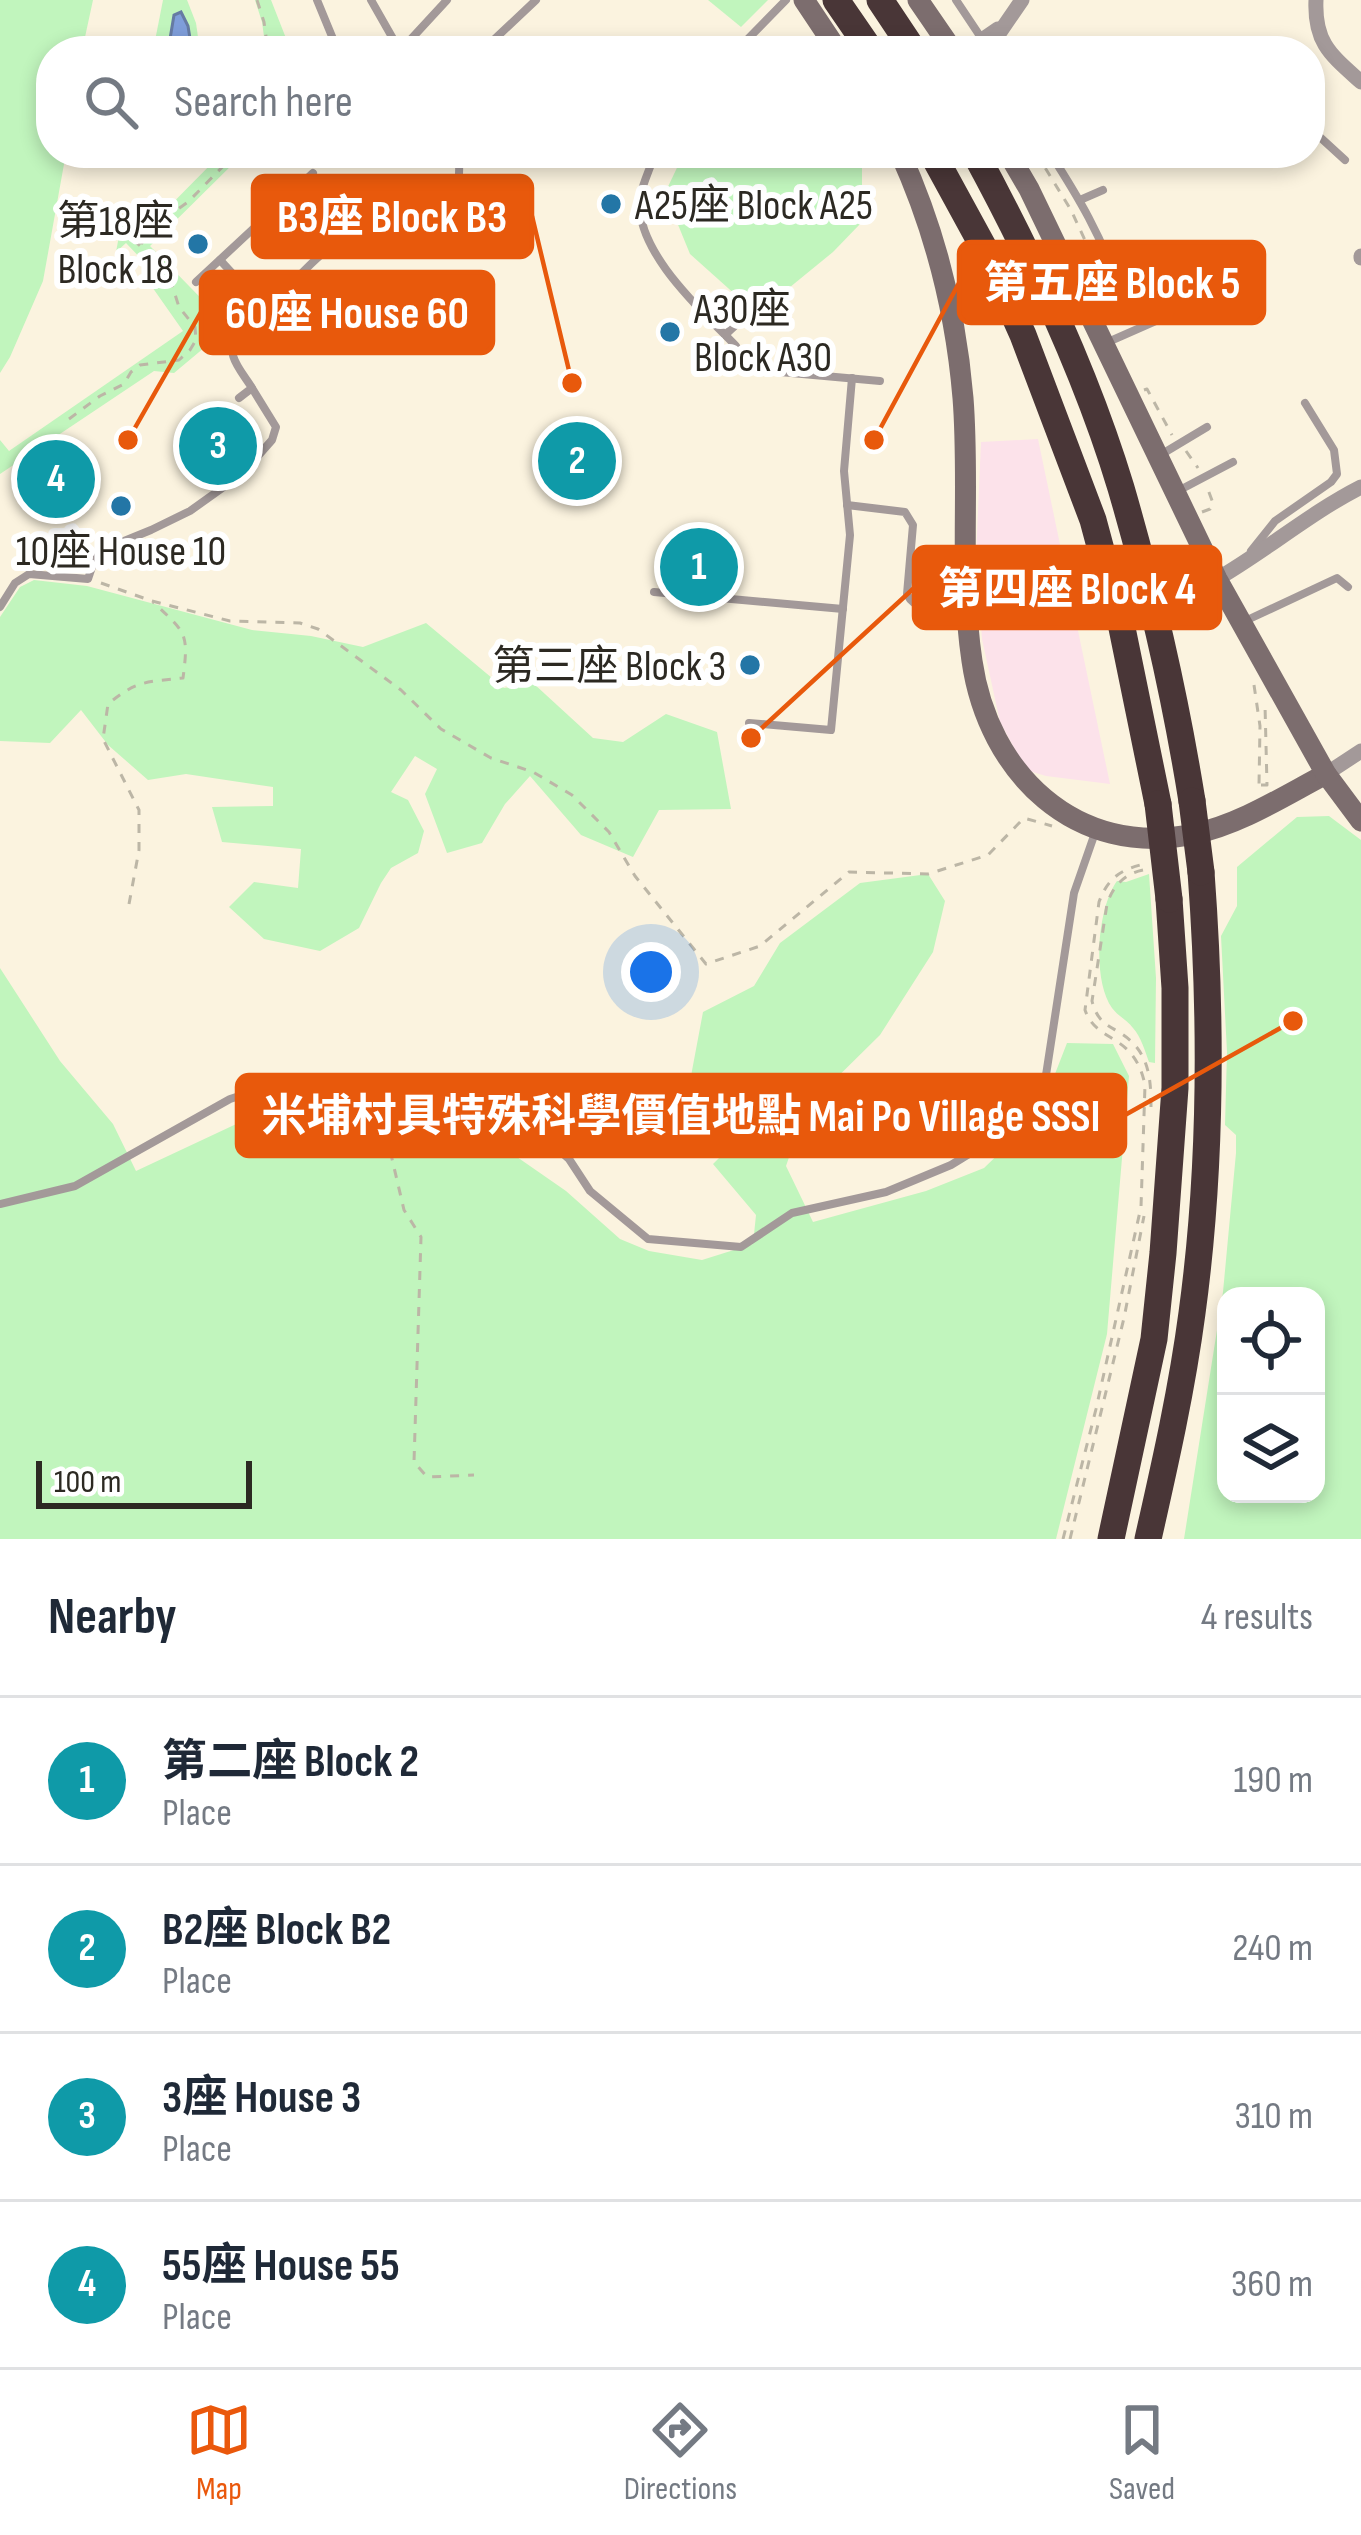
<!DOCTYPE html>
<html lang="en">
<head>
<meta charset="utf-8">
<style>
  body { margin:0; font-family:"Sofia Sans Condensed","Noto Sans TC",sans-serif; background:#f6f6f7; color:#1f2937 }
  .controls { position:absolute; right:36px; bottom:36px; display:grid; overflow:hidden; border-radius:24px; box-shadow:0 6px 18px #0003 }
  .controls button { width:108px; height:108px; display:grid; place-items:center; padding:0; border:0; border-bottom:3px solid #e0e1e3; background:#fff; color:#1f2937; font:60px sans-serif }
  .scale { position:absolute; left:36px; bottom:30px; width:216px; box-sizing:border-box; padding-left:12px; border:6px solid #2c2922; border-top:0; font-size:33px; line-height:42px; white-space:nowrap; color:#2c2922; -webkit-text-stroke:9px #fff; paint-order:stroke }
  .you { position:absolute; left:651px; top:972px; width:42px; height:42px; margin:-30px; border:9px solid #fff; border-radius:50%; background:#1a73e8; box-shadow:0 0 0 18px #1a73e833 }
  .badge { display:grid; place-items:center; width:78px; height:78px; border-radius:50%; background:#ea580c; color:#fff; font-size:39px; font-weight:700 }
  .pin { position:absolute; translate:-50% -50%; border:6px solid #fff; box-shadow:0 3px 12px #0006 }
  .list { margin:0; padding:0; list-style:none }
  h2 { display:flex; justify-content:space-between; align-items:center; height:156px; margin:0; padding:0 48px; font-size:51px }
  h2 small { font-size:39px; font-weight:400; color:#747a83 }
  .list li { display:grid; grid-template-columns:78px 1fr auto; gap:36px; align-items:center; box-sizing:border-box; height:168px; padding:0 48px; border-top:3px solid #e0e1e3 }
  .list b { display:block; font-size:45px; white-space:nowrap }
  .list p { margin:0; font-size:39px; white-space:nowrap; color:#747a83 }
  .list em { font-size:39px; font-style:normal; color:#747a83 }
  .icon { flex:none; width:66px; height:66px; fill:none; stroke:currentColor; stroke-width:2; stroke-linecap:round; stroke-linejoin:round }
  .map { position:relative; flex:none; width:1361px; height:1539px; overflow:hidden }
  .search { position:absolute; background:#fff; box-shadow:0 6px 18px #0003; left:36px; right:36px; top:36px; height:132px; display:flex; align-items:center; gap:30px; box-sizing:border-box; padding:0 42px; border-radius:48px; color:#747a83; font-size:45px }
  .sheet { height:828px; background:#fff }
  nav { display:flex; justify-content:space-around; align-items:center; box-sizing:border-box; height:168px; border-top:3px solid #e0e1e3; background:#fff; font-size:33px; color:#747a83 }
  nav a { display:grid; justify-items:center; gap:6px }
  nav .on { color:#ea580c }
  .map>svg:first-child { display:block }
  .industrial { fill:#fce2ea }
  .green { fill:#c1f5bd; fill-rule:evenodd }
  .water { fill:#7f9eda; stroke:#667ba3; stroke-width:3 }
  .lines { fill:none; stroke-linecap:round; stroke-linejoin:round }
  .path { stroke:#bcb6a6; stroke-width:3; stroke-dasharray:9 9; stroke-linecap:butt }
  .lane { stroke:#a39999; stroke-width:8 }
  .street { stroke:#a39999; stroke-width:15 }
  .secondary { stroke:#7c6d6e; stroke-width:21 }
  .highway { stroke:#493637; stroke-width:27 }
  .highway-bridge { stroke:#493637; stroke-width:27 }
  .poi-dot { fill:#2376a6; stroke:#fff; stroke-width:4.5 }
  .labels { text-anchor:middle; stroke-width:12; stroke-linejoin:round; paint-order:stroke }
  .poi-label { font-size:42px; fill:#2c2922; stroke:#fff; text-anchor:start }
  .leader { fill:none; stroke:#e8590c; stroke-width:4.5 }
  .callout-dot { fill:#e8590c; stroke:#fff; stroke-width:4.5 }
  .callout { fill:#e8590c; stroke:#e8590c; stroke-width:4.5 }
  .callout-label { font-size:45px; text-anchor:middle; font-weight:bold; fill:#fff }
</style>
</head>
<body>
<div class="map">
<svg width="1361" height="1539" viewBox="0 0 1361 1539">
  <rect width="100%" height="100%" fill="#fbf3df"/>
  <polygon class="industrial" points="1038,439 1110,784 1046,776 1026,770 1000,722 982,639 976,557 981,442"/>
  <g class="green">
    <polygon points="0,0 93,0 82,51 51,51 51,153 66,153 43,281 10,357 0,373"/>
    <polygon points="163,0 187,0 196,23 200,51 153,51"/>
    <polygon points="255,0 271,0 291,51 266,51 262,22"/>
    <polygon points="708,0 768,0 741,27"/>
    <polygon points="222,153 244,153 150,246 229,327 174,373 154,371 0,474 0,440 9,451 183,331 143,274 149,267 126,243 116,252 123,214 143,233"/>
    <polygon points="684,153 862,153 862,222 833,252 757,314 690,254 665,193"/>
    <polygon points="34,580 87,586 252,630 311,636 363,647 426,623 504,688 533,683 593,738 623,742 666,714 717,732 731,809 659,810 633,857 581,835 530,776 505,804 482,843 447,853 425,794 437,769 415,756 391,792 408,800 424,831 418,853 391,868 381,883 359,928 320,951 264,939 229,907 254,882 298,888 301,849 222,842 212,807 273,806 273,787 186,774 148,780 108,745 81,710 50,743 0,741 0,617 20,587"/>
    <path d="M1329,816l32,24v699h-177l39,-247 13,-139v-18l-11,-10 2,-73 -6,-116 16,-30v-39l60,-50zM1226,1296h90v198h-90z"/>
    <polygon points="928,874 945,901 933,952 880,1035 806,1108 786,1166 813,1222 926,1191 984,1168 1039,1115 1067,1043 1113,1044 1129,1076 1107,1334 1056,1539 0,1539 0,968 60,1061 113,1124 136,1171 266,1110 333,1099 405,1099 455,1114 566,1191 620,1239 649,1251 702,1260 753,1244 756,1215 713,1164 726,1151 709,1105 718,1083 691,1076 703,1012 754,986 780,943 860,883"/>
    <path d="M1149,874l7,104 -1,85 -6,-1c-4,-11 -8,-25 -16,-34 -6,-8 -15,-12 -21,-20 -20,-28 -15,-99 5,-127l9,1z"/>
  </g>
  <polygon class="water" points="181,12 188,26 192,51 168,51 174,15"/>
  <g class="lines">
    <g class="path">
      <polyline points="257,0 264,22 268,51"/>
      <polyline points="1036,153 1071,210 1102,277"/>
      <polyline points="141,244 155,227 170,221 178,209 188,202 236,153"/>
      <polyline points="1144,390 1147,389 1172,435"/>
      <polyline points="69,419 100,396 124,384 131,372 140,365 179,360 190,350 196,340 195,327 179,307 172,285 162,265 115,224"/>
      <polyline points="1186,451 1198,468"/>
      <polyline points="1202,512 1210,509 1213,503 1207,487"/>
      <polyline points="101,583 152,601 230,621 300,623 318,629 401,690 441,729 491,758 533,772 572,795 609,832 635,876 706,964 760,946 849,872 928,874 988,855 1024,818 1052,826"/>
      <polyline points="1254,685 1260,726 1259,785"/>
      <polyline points="1261,785 1267,785 1265,705"/>
      <path d="M1143,870c-19,4 -30,16 -36,34l-15,97c7,28 23,24 41,42 18,19 18,43 18,68"/>
      <path d="M129,904l10,-54v-40l-36,-71 5,-35c29,-24 39,-22 75,-26 6,-46 3,-45 -30,-76"/>
      <polyline points="378,1099 404,1210 421,1237 414,1462 427,1477 474,1475"/>
      <path d="M1063,1539l33,-130 45,-202 4,-122c-11,-53 -48,-41 -60,-75l14,-108c9,-24 21,-32 45,-38"/>
      <polyline points="1070,1539 1124,1318 1144,1216"/>
    </g>
    <g class="lane">
      <polyline points="317,0 338,51"/>
      <polyline points="371,0 400,51"/>
      <polyline points="956,0 982,39"/>
      <polyline points="400,51 447,0"/>
      <polyline points="482,51 536,0"/>
      <polyline points="736,51 786,0"/>
      <polyline points="1310,128 1345,160"/>
      <path d="M655,153c-4,14 -13,31 -15,45 -6,53 63,114 96,148"/>
      <path d="M1050,153c27,42 53,85 68,134l-33,16"/>
      <polyline points="1237,153 1247,163"/>
      <polyline points="1080,200 1103,190"/>
      <polyline points="220,260 265,309"/>
      <polyline points="196,282 313,173"/>
      <polyline points="725,335 740,321"/>
      <polyline points="1108,342 1167,316"/>
      <polyline points="780,372 880,381"/>
      <path d="M239,398l13,-10c-11,-18 -29,-34 -14,-54 20,-19 40,-38 61,-58 8,-8 17,-18 27,-25 41,-26 86,13 120,-36 13,-19 15,-40 12,-62"/>
      <polyline points="1162,454 1207,427"/>
      <polyline points="1176,492 1233,462"/>
      <path d="M847,505l58,7 8,13 -6,69c9,20 38,16 58,17"/>
      <polyline points="1251,551 1275,521 1331,482 1337,474 1334,450 1305,403"/>
      <polyline points="654,592 843,609"/>
      <polyline points="0,607 15,583 29,574 88,579 95,558 102,550 151,530 190,511 225,486 257,457 272,440 276,427 252,388"/>
      <polyline points="1245,621 1337,578 1348,587"/>
      <polyline points="749,723 831,730 850,535 844,471 852,378"/>
      <polyline points="0,1204 75,1186 230,1099 268,1087 319,1081 420,1082 453,1089 543,1136 569,1159 590,1191 648,1239 741,1247 792,1213 886,1192 951,1165 1008,1130 1030,1110 1046,1075 1074,893 1096,830"/>
    </g>
    <g class="street">
      <path d="M1316,0c-2,43 15,55 45,82"/>
      <polyline points="966,51 998,29"/>
      <polyline points="987,51 1022,0"/>
      <polyline points="1361,256 1361,258"/>
      <path d="M1217,579c50,-29 93,-66 144,-92"/>
      <polyline points="1326,774 1361,751"/>
    </g>
    <g class="secondary">
      <polyline points="804,0 838,51"/>
      <polyline points="918,0 953,51"/>
      <path d="M900,153c35,77 56,161 63,245 7,88 -4,176 9,263 16,112 104,198 222,173 47,-10 90,-38 132,-60"/>
      <polyline points="1008,153 1029,189 1217,579 1326,774 1361,821"/>
    </g>
    <g class="highway">
      <polyline points="836,0 871,51"/>
      <polyline points="880,0 914,51"/>
      <polyline points="932,153 985,250 1023,335 1093,520 1122,628 1158,804"/>
      <path d="M975,153c58,107 111,219 146,335 30,103 54,207 71,313"/>
      <polyline points="1111,1539 1154,1339 1163,1253 1175,1088 1175,988 1169,899"/>
      <path d="M1148,1539c17,-75 34,-150 44,-226 20,-147 20,-293 9,-441"/>
    </g>
    <g class="highway-bridge">
      <polyline points="1192,801 1201,872"/>
      <polyline points="1158,804 1169,899"/>
    </g>
  </g>
  <g class="poi-dot">
    <circle cx="611" cy="204" r="12"/>
    <circle cx="198" cy="244" r="12"/>
    <circle cx="670" cy="332" r="12"/>
    <circle cx="121" cy="506" r="12"/>
    <circle cx="750" cy="665" r="12"/>
  </g>
  <g class="labels">
    <g class="poi-label">
      <text x="635" y="219">A25座 Block A25</text>
      <text x="174" y="235" text-anchor="end">第18座<tspan x="174" dy="48">Block 18</tspan></text>
      <text x="694" y="323">A30座<tspan x="694" dy="48">Block A30</tspan></text>
      <text x="121" y="565" text-anchor="middle">10座 House 10</text>
      <text x="726" y="680" text-anchor="end">第三座 Block 3</text>
    </g>
  </g>
  <path class="leader" d="M572 383L532 216M874 440L959 283M128 440L201 312M751 738L914 588M1293 1021L1125 1115"/>
  <g class="callout-dot">
    <circle cx="572" cy="383" r="12"/>
    <circle cx="874" cy="440" r="12"/>
    <circle cx="128" cy="440" r="12"/>
    <circle cx="751" cy="738" r="12"/>
    <circle cx="1293" cy="1021" r="12"/>
  </g>
  <g class="callout">
    <rect x="253" y="176" width="279" height="81" rx="12"/>
    <rect x="959" y="242" width="305" height="81" rx="12"/>
    <rect x="201" y="272" width="292" height="81" rx="12"/>
    <rect x="914" y="547" width="306" height="81" rx="12"/>
    <rect x="237" y="1075" width="888" height="81" rx="12"/>
  </g>
  <g class="callout-label">
    <text x="392" y="232">B3座 Block B3</text>
    <text x="1112" y="298">第五座 Block 5</text>
    <text x="347" y="328">60座 House 60</text>
    <text x="1067" y="604">第四座 Block 4</text>
    <text x="681" y="1131">米埔村具特殊科學價值地點 Mai Po Village SSSI</text>
  </g>
</svg>
<div class="controls">
<button><svg class="icon" aria-label="locate" viewBox="0 0 24 24"><circle cx="12" cy="12" r="6"/><path d="M12 2v4M12 18v4M2 12h4M18 12h4"/></svg></button>
<button><svg class="icon" aria-label="layers" viewBox="0 0 24 24"><path d="M12 4l9 5-9 5-9-5zM3 14l9 5 9-5"/></svg></button>
</div>
<div class="scale">100 m</div>
<div class="you"></div>
<div class="pin badge" style="left:699px;top:567px;background:#0f9aa8">1</div>
<div class="pin badge" style="left:577px;top:461px;background:#0f9aa8">2</div>
<div class="pin badge" style="left:218px;top:446px;background:#0f9aa8">3</div>
<div class="pin badge" style="left:56px;top:479px;background:#0f9aa8">4</div>
<div class="search"><svg class="icon" aria-label="search" viewBox="0 0 24 24"><circle cx="10" cy="10" r="6"/><path d="M15 15l6 6"/></svg>Search here</div>
</div>
<section class="sheet">
<h2>Nearby<small>4 results</small></h2>
<ul class="list">
<li><span class="badge" style="background:#0f9aa8">1</span><div><b>第二座 Block 2</b><p>Place</p></div><em>190 m</em></li>
<li><span class="badge" style="background:#0f9aa8">2</span><div><b>B2座 Block B2</b><p>Place</p></div><em>240 m</em></li>
<li><span class="badge" style="background:#0f9aa8">3</span><div><b>3座 House 3</b><p>Place</p></div><em>310 m</em></li>
<li><span class="badge" style="background:#0f9aa8">4</span><div><b>55座 House 55</b><p>Place</p></div><em>360 m</em></li>
</ul>
</section>
<nav>
<a class="on"><svg class="icon" aria-label="map" viewBox="0 0 24 24"><path d="M3 6l6-2 6 2 6-2v14l-6 2-6-2-6 2zM9 4v14M15 6v14"/></svg>Map</a>
<a><svg class="icon" aria-label="directions" viewBox="0 0 24 24"><path d="M12 3l9 9-9 9-9-9zM9 14v-3h6M13 9l2 2-2 2"/></svg>Directions</a>
<a><svg class="icon" aria-label="saved" viewBox="0 0 24 24"><path d="M7 4h10v16l-5-4-5 4z"/></svg>Saved</a>
</nav>
</body>
</html>
